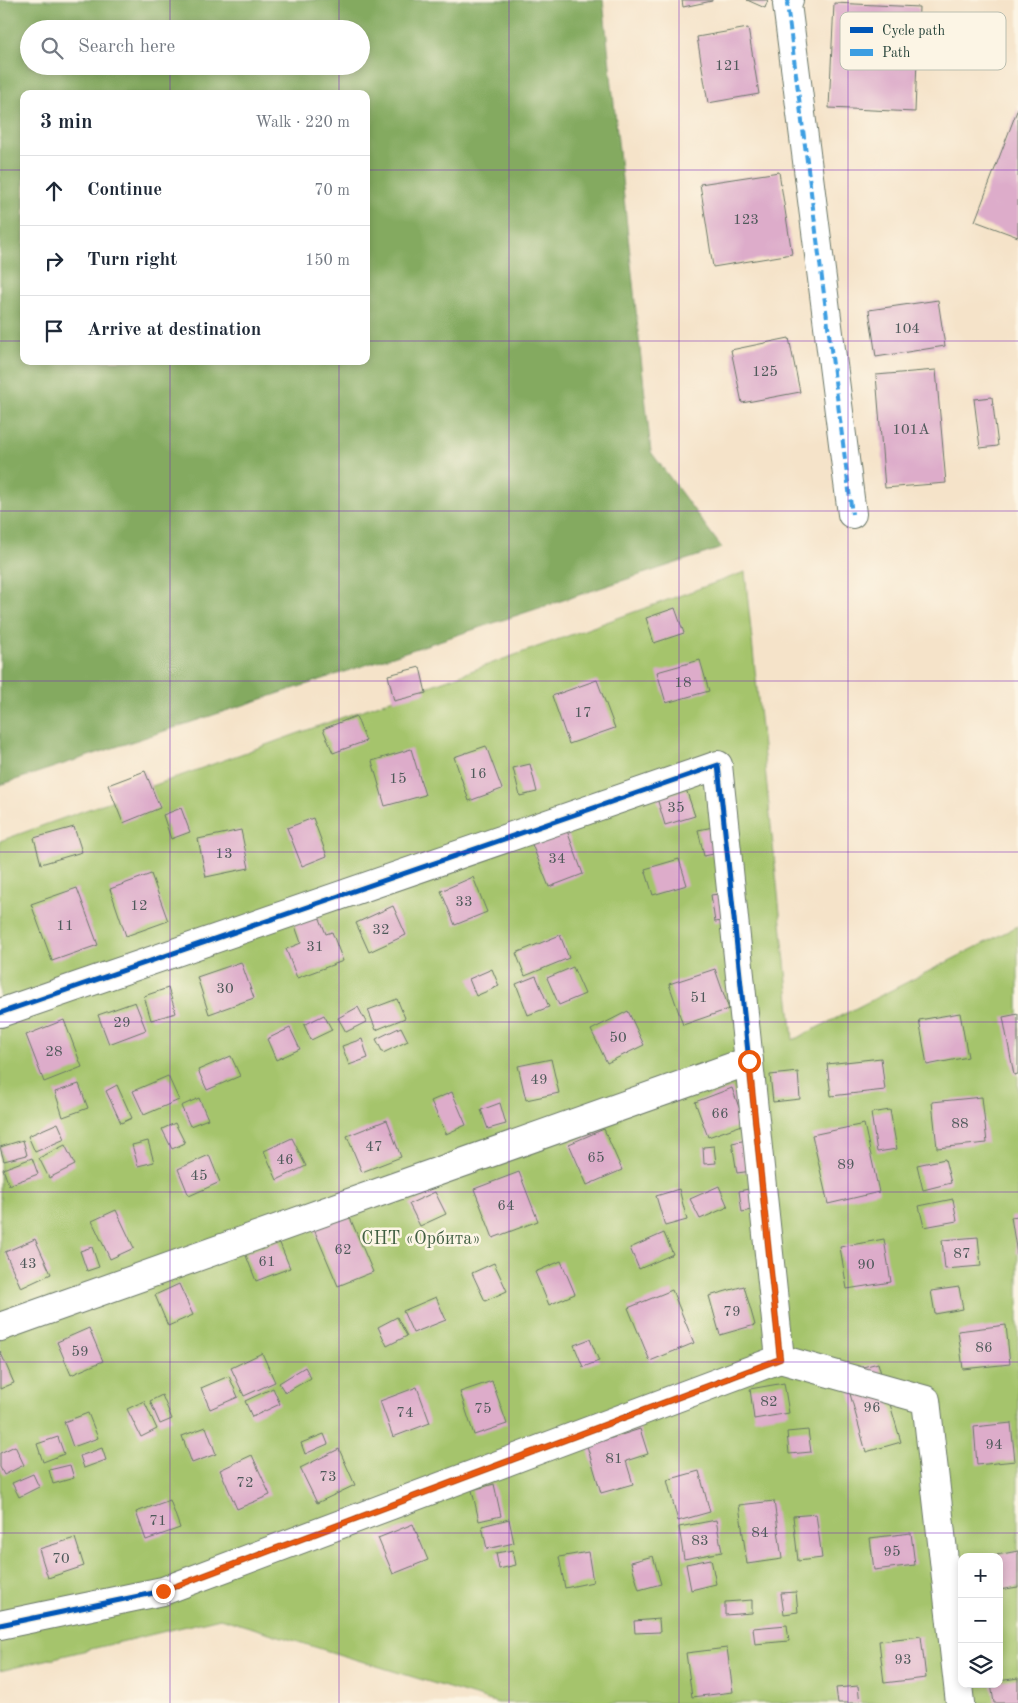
<!DOCTYPE html>
<html lang="en">
<head>
<meta charset="utf-8">
<style>
  body { margin:0; font-family:"Old Standard TT",serif; background:#f6f6f7; color:#1f2937 }
  .controls { position:absolute; right:15px; bottom:15px; display:grid; overflow:hidden; border-radius:10px; box-shadow:0 2px 8px #0003 }
  .controls button { width:45px; height:45px; display:grid; place-items:center; padding:0; border:0; border-bottom:1px solid #e0e1e3; background:#fff; color:#1f2937; font:25px sans-serif }
  .stop { position:absolute; width:15px; height:15px; margin:-11px; border:4px solid #ea580c; border-radius:50%; background:#fff }
  .stop.end { background:#ea580c; border-color:#fff; box-shadow:0 1px 5px #0008 }
  .list { margin:0; padding:0; list-style:none }
  h2 { display:flex; justify-content:space-between; align-items:center; height:65px; margin:0; padding:0 20px; font-size:21px }
  h2 small { font-size:16px; font-weight:400; color:#747a83 }
  .list li { display:grid; grid-template-columns:32px 1fr auto; gap:15px; align-items:center; box-sizing:border-box; height:70px; padding:0 20px; border-top:1px solid #e0e1e3 }
  .list b { display:block; font-size:19px; white-space:nowrap }
  .list em { font-size:16px; font-style:normal; color:#747a83 }
  .icon { flex:none; width:28px; height:28px; fill:none; stroke:currentColor; stroke-width:2; stroke-linecap:round; stroke-linejoin:round }
  .map { position:relative; flex:none; width:1018px; height:1703px; overflow:hidden }
  .search { position:absolute; background:#fff; box-shadow:0 2px 8px #0003; left:20px; top:20px; width:350px; height:55px; display:flex; align-items:center; gap:12px; box-sizing:border-box; padding:0 18px; border-radius:28px; color:#747a83; font-size:19px }
  .panel { position:absolute; background:#fff; box-shadow:0 2px 8px #0003; left:20px; top:90px; width:350px; height:275px; border-radius:10px }
  .map>svg:first-child { display:block }
  .green { fill:#a5c46c; stroke:#628050; fill-rule:evenodd }
  .forest { fill:#84aa60; stroke:#52744a; fill-rule:evenodd }
  .building { fill:#ddacca }
  .lines { fill:none; stroke-linecap:round; stroke-linejoin:round }
  .minor-casing { stroke:#6a7768; stroke-width:30 }
  .minor { stroke:#fff; stroke-width:28 }
  .quiet { stroke:#3c9ee2; stroke-width:4; stroke-dasharray:8 4; stroke-linecap:butt }
  .cycleway-casing { stroke:#fcf5e5; stroke-width:8 }
  .cycleway { stroke:#0057b8; stroke-width:5 }
  .route { stroke:#ea580c; stroke-width:6 }
  .grid { fill:none; stroke:#7b2cbf; stroke-width:1; stroke-opacity:0.55 }
  .labels { text-anchor:middle; stroke-width:5; stroke-linejoin:round; paint-order:stroke }
  .number-label { font-size:15px; fill:#4e595a }
  .park-label { font-size:18px; fill:#405f42; stroke:#fcf5e5 }
  .key { fill:#fcf5e5; stroke:#babeb0; stroke-width:1 }
  .key-label { font-size:14px; fill:#1f3d34 }
</style>
</head>
<body>
<div class="map">
<svg width="1018" height="1703" viewBox="0 0 1018 1703">
  <rect width="100%" height="100%" fill="#fcf5e5"/>
  <filter id="ink" filterUnits="userSpaceOnUse"><feTurbulence type="fractalNoise" baseFrequency=".02" numOctaves="2"/><feDisplacementMap in="SourceGraphic" scale="10" xChannelSelector="R" yChannelSelector="G"/><feConvolveMatrix kernelMatrix="1 2 1 2 8 2 1 2 1" color-interpolation-filters="sRGB"/></filter>
  <filter id="wash" filterUnits="userSpaceOnUse"><feTurbulence type="fractalNoise" baseFrequency=".0096" numOctaves="4" result="noise"/><feDisplacementMap in="SourceGraphic" scale="20" xChannelSelector="R" yChannelSelector="G"/><feGaussianBlur stdDeviation="1.12" result="paint"/><feColorMatrix in="noise" values="0 0 0 0 0 0 0 0 0 0 0 0 0 0 0 0 0 1.4 0 .05"/><feComposite in="paint" operator="in"/></filter>
  <g filter="url(#wash)">
    <rect width="100%" height="100%" fill="#f5e3c9"/>
    <path class="green" d="M745,572l48,468 225,-114v777h-520l-278,-85 -220,53v-830zM962,1557h37v127h-37z"/>
    <path class="forest" d="M0,0h603l48,452 71,96 -722,237zM29,29h332v37h-332zM24,94h342v267h-342z"/>
    <g id="blocks">
      <g class="building">
        <polygon points="682,0 712,0 712,1 683,7"/>
        <polygon points="747,0 768,0 765,8"/>
        <polygon points="834,3 919,7 915,112 829,108"/>
        <polygon points="748,28 759,94 708,103 697,37"/>
        <polygon points="1018,108 1018,237 975,221"/>
        <polygon points="779,172 792,254 713,267 700,184"/>
        <polygon points="938,300 945,346 876,357 869,310"/>
        <polygon points="789,338 800,392 742,403 731,350"/>
        <polygon points="936,370 946,483 885,488 876,375"/>
        <polygon points="992,397 998,446 980,448 974,399"/>
        <polygon points="675,608 684,633 654,643 646,618"/>
        <polygon points="700,660 709,691 666,703 657,672"/>
        <polygon points="420,667 426,693 394,701 388,675"/>
        <polygon points="597,680 615,728 569,744 552,696"/>
        <polygon points="356,716 366,741 333,753 323,729"/>
        <polygon points="486,746 502,789 469,801 454,757"/>
        <polygon points="411,749 425,795 385,806 372,761"/>
        <polygon points="530,764 537,792 520,796 513,768"/>
        <polygon points="145,771 160,808 123,823 108,785"/>
        <polygon points="686,789 695,816 665,825 657,798"/>
        <polygon points="181,808 190,832 171,839 163,815"/>
        <polygon points="313,818 327,856 302,866 287,828"/>
        <polygon points="718,826 723,852 704,856 698,830"/>
        <polygon points="74,827 82,852 41,864 34,838"/>
        <polygon points="566,828 583,874 549,887 531,842"/>
        <polygon points="241,830 249,868 206,877 198,839"/>
        <polygon points="679,859 687,885 653,895 645,869"/>
        <polygon points="151,874 168,921 126,936 110,889"/>
        <polygon points="473,877 487,912 455,925 441,891"/>
        <polygon points="77,888 98,945 52,961 31,904"/>
        <polygon points="726,893 730,920 715,922 711,895"/>
        <polygon points="393,906 406,935 369,952 356,923"/>
        <polygon points="317,911 326,934 332,932 343,961 297,978 286,949 301,943 293,920"/>
        <polygon points="560,935 569,958 525,976 516,953"/>
        <polygon points="241,962 254,998 209,1014 197,977"/>
        <polygon points="573,967 585,994 559,1005 547,978"/>
        <polygon points="492,969 499,986 476,996 469,979"/>
        <polygon points="715,969 729,1009 683,1025 669,984"/>
        <polygon points="536,976 549,1007 528,1015 516,984"/>
        <polygon points="168,988 176,1013 151,1020 144,996"/>
        <polygon points="397,999 405,1018 376,1030 368,1010"/>
        <polygon points="135,1002 146,1030 109,1044 98,1015"/>
        <polygon points="358,1007 366,1022 346,1032 338,1018"/>
        <polygon points="628,1011 644,1045 607,1063 591,1030"/>
        <polygon points="960,1013 968,1057 927,1065 919,1020"/>
        <polygon points="1018,1014 1018,1074 1014,1075 1003,1017"/>
        <polygon points="324,1015 332,1030 311,1040 304,1025"/>
        <polygon points="64,1020 82,1067 44,1082 26,1035"/>
        <polygon points="401,1027 408,1041 383,1053 376,1039"/>
        <polygon points="290,1028 300,1049 276,1060 267,1039"/>
        <polygon points="362,1039 368,1058 349,1065 342,1046"/>
        <polygon points="231,1056 240,1076 207,1090 198,1070"/>
        <polygon points="881,1058 885,1090 831,1096 827,1064"/>
        <polygon points="551,1059 559,1093 526,1100 518,1066"/>
        <polygon points="798,1072 800,1099 773,1102 770,1075"/>
        <polygon points="168,1076 179,1100 144,1115 133,1091"/>
        <polygon points="79,1084 88,1108 63,1117 55,1092"/>
        <polygon points="117,1085 132,1118 121,1123 106,1091"/>
        <polygon points="732,1088 745,1124 708,1137 695,1102"/>
        <polygon points="452,1092 466,1125 446,1134 431,1101"/>
        <polygon points="982,1097 987,1143 937,1148 932,1102"/>
        <polygon points="199,1098 208,1119 190,1126 181,1106"/>
        <polygon points="500,1103 506,1124 488,1129 481,1110"/>
        <polygon points="890,1110 897,1149 877,1152 871,1113"/>
        <polygon points="387,1120 401,1157 362,1172 347,1136"/>
        <polygon points="58,1123 65,1139 35,1152 28,1136"/>
        <polygon points="175,1123 185,1143 172,1149 162,1129"/>
        <polygon points="864,1124 879,1192 828,1204 812,1135"/>
        <polygon points="604,1129 622,1170 587,1185 569,1144"/>
        <polygon points="292,1138 306,1166 277,1180 264,1151"/>
        <polygon points="23,1140 27,1155 4,1161 0,1147"/>
        <polygon points="747,1140 752,1171 737,1173 732,1143"/>
        <polygon points="148,1141 154,1162 138,1166 132,1145"/>
        <polygon points="65,1145 75,1165 49,1178 39,1158"/>
        <polygon points="714,1146 716,1163 704,1164 703,1147"/>
        <polygon points="209,1155 220,1182 189,1196 178,1169"/>
        <polygon points="32,1158 38,1174 9,1185 3,1169"/>
        <polygon points="945,1159 951,1183 923,1190 917,1165"/>
        <polygon points="519,1172 538,1221 493,1238 474,1189"/>
        <polygon points="719,1186 728,1207 700,1219 690,1199"/>
        <polygon points="753,1188 756,1209 742,1212 739,1191"/>
        <polygon points="679,1189 687,1220 665,1226 656,1196"/>
        <polygon points="435,1192 446,1214 420,1226 409,1204"/>
        <polygon points="953,1199 957,1221 924,1227 919,1206"/>
        <polygon points="116,1210 134,1248 110,1259 92,1221"/>
        <polygon points="348,1213 373,1272 338,1286 313,1227"/>
        <polygon points="1018,1216 1018,1254 1017,1254 1011,1217"/>
        <polygon points="664,1233 673,1254 639,1269 630,1248"/>
        <polygon points="978,1237 981,1266 945,1269 942,1240"/>
        <polygon points="35,1239 51,1274 21,1288 5,1252"/>
        <polygon points="884,1239 891,1282 847,1289 840,1247"/>
        <polygon points="279,1241 290,1268 256,1281 245,1253"/>
        <polygon points="92,1247 99,1267 87,1271 80,1251"/>
        <polygon points="561,1261 575,1294 549,1305 535,1272"/>
        <polygon points="494,1263 507,1291 485,1301 472,1273"/>
        <polygon points="179,1284 193,1315 168,1326 155,1295"/>
        <polygon points="744,1286 755,1325 720,1335 709,1296"/>
        <polygon points="959,1287 963,1309 935,1314 931,1291"/>
        <polygon points="672,1290 694,1343 650,1361 628,1308"/>
        <polygon points="436,1297 446,1320 413,1333 403,1311"/>
        <polygon points="397,1317 407,1336 387,1346 378,1327"/>
        <polygon points="1006,1325 1010,1364 963,1369 958,1331"/>
        <polygon points="89,1328 103,1361 71,1375 57,1342"/>
        <polygon points="590,1339 599,1361 583,1367 574,1345"/>
        <polygon points="0,1351 14,1383 0,1389"/>
        <polygon points="262,1353 275,1382 244,1396 231,1368"/>
        <polygon points="878,1363 901,1442 866,1452 844,1372"/>
        <polygon points="305,1367 311,1378 285,1393 279,1383"/>
        <polygon points="229,1376 238,1397 210,1409 201,1388"/>
        <polygon points="492,1381 507,1424 474,1435 460,1392"/>
        <polygon points="784,1383 789,1413 754,1419 750,1389"/>
        <polygon points="417,1387 430,1423 393,1437 380,1401"/>
        <polygon points="273,1388 280,1404 252,1417 245,1401"/>
        <polygon points="162,1395 172,1419 160,1424 150,1401"/>
        <polygon points="144,1401 157,1429 141,1437 127,1409"/>
        <polygon points="88,1413 98,1438 73,1447 64,1422"/>
        <polygon points="1011,1423 1015,1461 977,1465 974,1427"/>
        <polygon points="206,1427 216,1454 192,1463 182,1436"/>
        <polygon points="640,1429 648,1454 626,1461 633,1484 601,1493 587,1446"/>
        <polygon points="808,1430 811,1452 789,1454 787,1432"/>
        <polygon points="324,1434 328,1444 305,1454 301,1443"/>
        <polygon points="58,1437 64,1454 43,1462 37,1444"/>
        <polygon points="15,1446 24,1465 4,1475 0,1467 0,1453"/>
        <polygon points="102,1448 106,1460 84,1468 80,1456"/>
        <polygon points="339,1449 355,1485 317,1503 300,1468"/>
        <polygon points="252,1455 270,1495 237,1509 220,1470"/>
        <polygon points="70,1465 74,1478 53,1484 49,1470"/>
        <polygon points="699,1471 710,1512 678,1521 667,1480"/>
        <polygon points="33,1474 39,1487 19,1497 12,1483"/>
        <polygon points="494,1484 501,1516 479,1521 472,1490"/>
        <polygon points="170,1500 180,1528 146,1540 136,1512"/>
        <polygon points="774,1501 782,1559 747,1564 739,1505"/>
        <polygon points="816,1514 822,1558 798,1561 793,1516"/>
        <polygon points="509,1519 514,1543 487,1549 482,1526"/>
        <polygon points="716,1520 722,1552 684,1559 679,1527"/>
        <polygon points="413,1524 428,1560 393,1574 378,1538"/>
        <polygon points="911,1533 915,1565 874,1570 870,1538"/>
        <polygon points="75,1538 84,1566 48,1578 39,1549"/>
        <polygon points="513,1550 516,1565 499,1569 496,1553"/>
        <polygon points="1018,1551 1018,1587 999,1590 999,1557 991,1556"/>
        <polygon points="588,1552 593,1582 565,1588 559,1557"/>
        <polygon points="653,1556 661,1584 639,1590 631,1562"/>
        <polygon points="711,1559 716,1584 691,1590 686,1564"/>
        <polygon points="796,1592 798,1612 784,1614 781,1593"/>
        <polygon points="752,1600 752,1613 725,1615 725,1602"/>
        <polygon points="659,1619 660,1632 635,1633 634,1621"/>
        <polygon points="787,1625 789,1641 755,1644 753,1628"/>
        <polygon points="921,1636 926,1678 884,1683 879,1641"/>
        <polygon points="727,1648 733,1692 692,1697 686,1653"/>
        <polygon points="1018,1678 1018,1703 994,1703 991,1684 999,1684 999,1681"/>
        <polygon points="858,1686 860,1703 838,1703 836,1688"/>
      </g>
    </g>
  </g>
  <g filter="url(#ink)">
    <use href="#blocks" fill-opacity="0" stroke="#6a7768" stroke-width="1"/>
    <g class="lines">
      <g class="minor-casing">
        <g id="minor">
          <polyline points="789,0 787,4 852,514"/>
          <polyline points="0,1013 718,765 780,1359 163,1591 0,1625"/>
          <polyline points="0,1327 749,1061"/>
          <polyline points="780,1359 926,1400 960,1703"/>
        </g>
      </g>
      <use href="#minor" class="minor"/>
      <polyline class="quiet" points="789,0 787,4 852,514"/>
      <g class="cycleway-casing">
        <polyline id="cycleway" points="0,1013 718,765 780,1359 163,1591 0,1625"/>
      </g>
      <use href="#cycleway" class="cycleway"/>
    </g>
  </g>
  <g class="lines" filter="url(#ink)">
    <polyline class="route" points="163,1591 780,1359 749,1061"/>
  </g>
  <path class="grid" d="M170,0v29M339,0v29M509,0v1703M679,0v1703M848,0v1703M170,66v28M339,66v28M0,170h24M366,170h652M0,341h24M366,341h652M170,361v1342M339,361v1342M0,511h1018M0,681h1018M0,852h1018M0,1022h1018M0,1192h1018M0,1362h1018M0,1533h1018"/>
  <g class="labels">
    <g class="number-label">
      <text x="728" y="70">121</text>
      <text x="746" y="224">123</text>
      <text x="907" y="333">104</text>
      <text x="765" y="376">125</text>
      <text x="911" y="434">101А</text>
      <text x="683" y="687">18</text>
      <text x="583" y="717">17</text>
      <text x="478" y="778">16</text>
      <text x="398" y="783">15</text>
      <text x="676" y="812">35</text>
      <text x="224" y="858">13</text>
      <text x="557" y="863">34</text>
      <text x="464" y="906">33</text>
      <text x="139" y="910">12</text>
      <text x="65" y="930">11</text>
      <text x="381" y="934">32</text>
      <text x="315" y="951">31</text>
      <text x="225" y="993">30</text>
      <text x="699" y="1002">51</text>
      <text x="122" y="1027">29</text>
      <text x="618" y="1042">50</text>
      <text x="54" y="1056">28</text>
      <text x="539" y="1084">49</text>
      <text x="720" y="1118">66</text>
      <text x="960" y="1128">88</text>
      <text x="374" y="1151">47</text>
      <text x="596" y="1162">65</text>
      <text x="285" y="1164">46</text>
      <text x="846" y="1169">89</text>
      <text x="199" y="1180">45</text>
      <text x="506" y="1210">64</text>
      <text x="343" y="1254">62</text>
      <text x="962" y="1258">87</text>
      <text x="267" y="1266">61</text>
      <text x="28" y="1268">43</text>
      <text x="866" y="1269">90</text>
      <text x="732" y="1316">79</text>
      <text x="984" y="1352">86</text>
      <text x="80" y="1356">59</text>
      <text x="769" y="1406">82</text>
      <text x="872" y="1412">96</text>
      <text x="483" y="1413">75</text>
      <text x="405" y="1417">74</text>
      <text x="994" y="1449">94</text>
      <text x="614" y="1463">81</text>
      <text x="328" y="1481">73</text>
      <text x="245" y="1487">72</text>
      <text x="158" y="1525">71</text>
      <text x="760" y="1537">84</text>
      <text x="700" y="1545">83</text>
      <text x="892" y="1556">95</text>
      <text x="61" y="1563">70</text>
      <text x="903" y="1664">93</text>
    </g>
    <g class="park-label">
      <text x="421" y="1244">СНТ «Орбита»</text>
    </g>
  </g>
  <rect x="840" y="12" width="166" height="58" rx="8" class="key"/>
  <rect x="850" y="27" width="23" height="6" fill="#0057b8"/>
  <rect x="850" y="49" width="23" height="7" fill="#3c9ee2"/>
  <g class="key-label">
    <text x="882" y="35">Cycle path</text>
    <text x="882" y="57">Path</text>
  </g>
</svg>
<div class="controls">
<button>+</button>
<button>−</button>
<button><svg class="icon" aria-label="layers" viewBox="0 0 24 24"><path d="M12 4l9 5-9 5-9-5zM3 14l9 5 9-5"/></svg></button>
</div>
<div class="stop" style="left:749px;top:1061px"></div>
<div class="stop end" style="left:163px;top:1591px"></div>
<div class="search"><svg class="icon" aria-label="search" viewBox="0 0 24 24"><circle cx="10" cy="10" r="6"/><path d="M15 15l6 6"/></svg>Search here</div>
<section class="panel">
<h2>3 min<small>Walk · 220 m</small></h2>
<ul class="list">
<li><svg class="icon" aria-label="ahead" viewBox="0 0 24 24"><path d="M12 20V5M6 11l6-6 6 6"/></svg><div><b>Continue</b></div><em>70 m</em></li>
<li><svg class="icon" aria-label="right" viewBox="0 0 24 24"><path d="M7 20v-9h11M14 6l5 5-5 5"/></svg><div><b>Turn right</b></div><em>150 m</em></li>
<li><svg class="icon" aria-label="arrive" viewBox="0 0 24 24"><path d="M6 21V4h12l-3 4 3 4H6"/></svg><div><b>Arrive at destination</b></div></li>
</ul>
</section>
</div>
</body>
</html>
